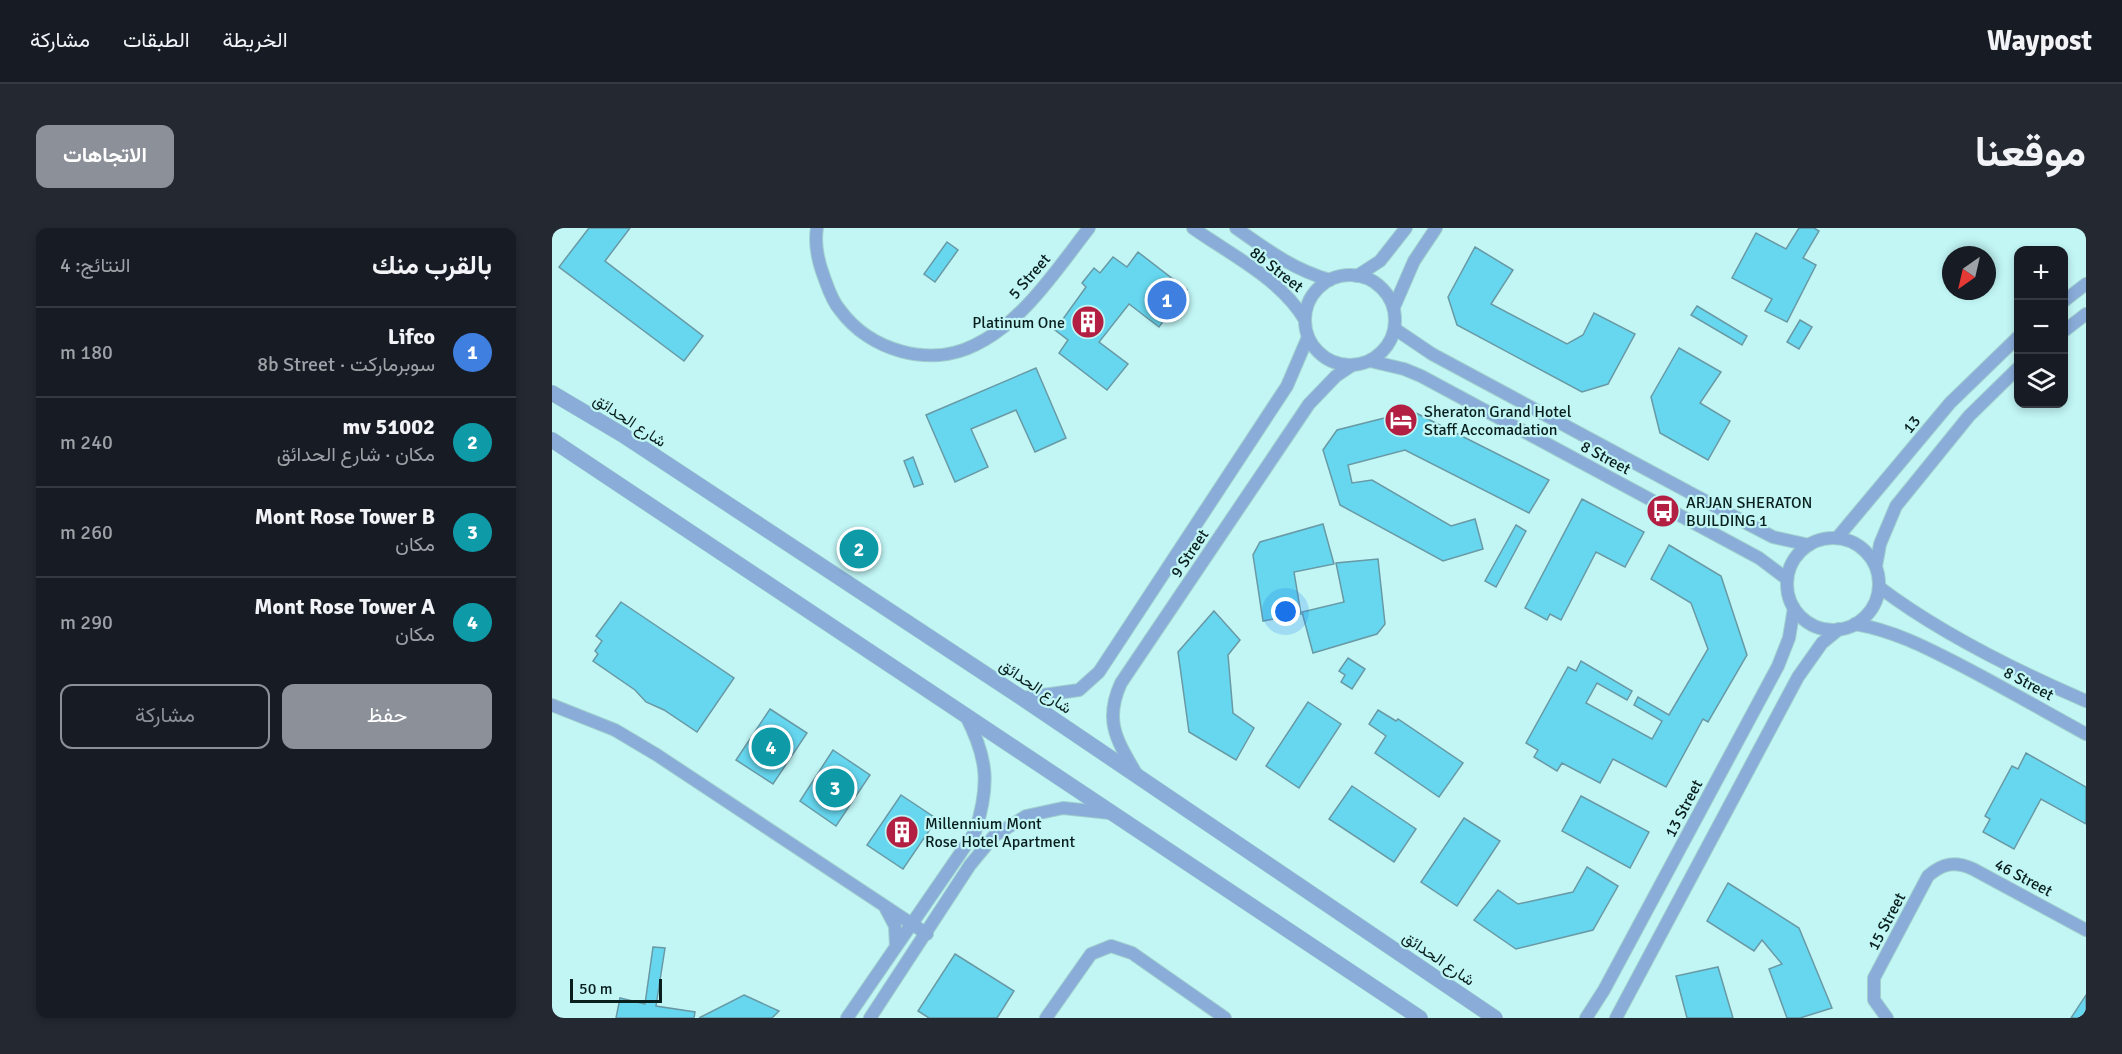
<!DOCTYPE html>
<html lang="ar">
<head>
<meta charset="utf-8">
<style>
  body { margin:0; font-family:Signika,Vazirmatn,sans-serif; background:#242831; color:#f1f3f6; direction:rtl }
  .controls { position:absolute; right:18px; top:18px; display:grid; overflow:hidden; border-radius:12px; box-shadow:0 3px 9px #0003 }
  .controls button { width:54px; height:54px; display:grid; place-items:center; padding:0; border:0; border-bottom:2px solid #363941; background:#171b24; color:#f1f3f6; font:30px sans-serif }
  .compass { position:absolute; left:1390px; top:18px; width:54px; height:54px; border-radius:50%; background:#171b24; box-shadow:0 3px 9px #0003; rotate:214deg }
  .scale { position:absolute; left:18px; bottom:15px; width:92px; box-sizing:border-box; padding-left:6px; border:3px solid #091f1e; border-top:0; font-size:16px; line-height:21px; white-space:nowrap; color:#091f1e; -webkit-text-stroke:4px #c1f6f5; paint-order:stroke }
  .you { position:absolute; left:734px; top:384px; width:21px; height:21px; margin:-15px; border:4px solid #fff; border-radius:50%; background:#1a73e8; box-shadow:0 0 0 9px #1a73e833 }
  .badge { display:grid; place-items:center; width:39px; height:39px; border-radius:50%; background:#8c9099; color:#fff; font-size:20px; font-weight:700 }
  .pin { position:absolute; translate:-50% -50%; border:3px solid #fff; box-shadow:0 2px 6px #0006 }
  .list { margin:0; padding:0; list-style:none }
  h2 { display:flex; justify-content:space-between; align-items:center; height:78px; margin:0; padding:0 24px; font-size:26px }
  h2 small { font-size:20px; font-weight:400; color:#9ea1a6 }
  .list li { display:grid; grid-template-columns:39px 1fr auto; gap:18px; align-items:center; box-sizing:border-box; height:90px; padding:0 24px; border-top:2px solid #363941 }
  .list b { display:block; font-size:22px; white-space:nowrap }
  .list p { margin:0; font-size:20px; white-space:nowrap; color:#9ea1a6 }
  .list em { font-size:20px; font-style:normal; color:#9ea1a6 }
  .actions { display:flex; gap:12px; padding:18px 24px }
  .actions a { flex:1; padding:14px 0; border:2px solid #8c9099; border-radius:12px; text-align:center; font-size:21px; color:#8c9099 }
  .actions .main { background:#8c9099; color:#fff }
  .icon { flex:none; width:33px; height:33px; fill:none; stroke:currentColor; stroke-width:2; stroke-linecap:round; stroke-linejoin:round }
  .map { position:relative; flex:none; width:1534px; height:790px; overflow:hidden; direction:ltr; border-radius:12px }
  header { display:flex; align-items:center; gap:36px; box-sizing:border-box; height:84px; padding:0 30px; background:#171b24; border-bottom:2px solid #363941 }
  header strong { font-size:28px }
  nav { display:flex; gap:33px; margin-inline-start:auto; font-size:21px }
  .intro { display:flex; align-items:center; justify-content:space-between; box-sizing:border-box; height:144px; padding:0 36px }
  h1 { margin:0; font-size:42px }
  .button { padding:15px 27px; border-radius:12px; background:#8c9099; color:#fff; font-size:21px; font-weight:700 }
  main { display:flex; gap:36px; padding:0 36px }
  aside { flex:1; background:#171b24; border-radius:12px; box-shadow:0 3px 9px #0003 }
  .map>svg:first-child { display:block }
  .building { fill:#66d7ef; stroke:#6999a5; stroke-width:1.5 }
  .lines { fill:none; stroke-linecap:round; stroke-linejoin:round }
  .minor-casing { stroke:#a0cfce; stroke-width:14 }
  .tertiary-casing { stroke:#a0cfce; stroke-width:16 }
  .minor { stroke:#89acd9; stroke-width:12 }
  .tertiary { stroke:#89acd9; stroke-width:15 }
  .labels { text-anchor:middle; stroke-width:4.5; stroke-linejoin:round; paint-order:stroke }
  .street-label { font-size:16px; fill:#091f1e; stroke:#c1f6f5 }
  .poi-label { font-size:16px; fill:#091f1e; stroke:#c1f6f5; text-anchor:start }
</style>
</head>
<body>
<header>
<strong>Waypost</strong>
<nav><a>الخريطة</a><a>الطبقات</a><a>مشاركة</a></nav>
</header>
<div class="intro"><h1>موقعنا</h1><a class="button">الاتجاهات</a></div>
<main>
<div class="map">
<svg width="1534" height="790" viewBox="0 0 1534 790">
  <rect width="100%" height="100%" fill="#c1f6f5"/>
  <g class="building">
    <polygon points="37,0 78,0 53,33 151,108 132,133 7,39"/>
    <polygon points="1247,0 1262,0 1267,3 1251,30 1264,37 1235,94 1213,83 1220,71 1180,50 1204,5 1234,21"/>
    <polygon points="395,14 406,22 383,54 372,46"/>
    <polygon points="923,19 961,42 939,76 1015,116 1031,107 1042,85 1083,106 1056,156 1030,164 905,97 896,69"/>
    <polygon points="586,24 635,62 607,99 577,76 547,114 576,136 555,162 507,125 516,112 503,102 534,59 530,55 542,40 548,45 561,29 575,39"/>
    <polygon points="1145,78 1195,108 1190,117 1139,87"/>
    <polygon points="1248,92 1260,99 1247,121 1235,114"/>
    <polygon points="1127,120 1169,144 1148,175 1178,193 1156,232 1108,205 1099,169"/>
    <polygon points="484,140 514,210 483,224 464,182 419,201 436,239 403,254 374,187"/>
    <polygon points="860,183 997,252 977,285 853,222 796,237 800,255 820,252 899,298 923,291 931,321 891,333 788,277 771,222 785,202"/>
    <polygon points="361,229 371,256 362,259 352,233"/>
    <polygon points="1030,271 1092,304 1073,339 1044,324 1009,392 998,386 995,392 973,380"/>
    <polygon points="771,296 782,336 742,344 749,386 711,393 701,327 708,314"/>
    <polygon points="964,297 974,303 944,359 933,353"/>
    <polygon points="1117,317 1169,348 1195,427 1156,494 1151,491 1114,559 1061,531 1048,555 1010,535 1005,543 982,529 986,522 974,515 1016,439 1024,443 1029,433 1080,463 1075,472 1045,455 1034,475 1100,511 1110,493 1082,477 1086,469 1117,487 1156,421 1139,375 1099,351"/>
    <polygon points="826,331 833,396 825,406 761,425 750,384 792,374 784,335"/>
    <polygon points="69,374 182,450 145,504 112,482 94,474 83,462 41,433 46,426 43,423 50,413 44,408"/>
    <polygon points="662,383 688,412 676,427 681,485 702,500 684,532 637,504 626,424"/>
    <polygon points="796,430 813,441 800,461 789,454 793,447 787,443"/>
    <polygon points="756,474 789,496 747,560 714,538"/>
    <polygon points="218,481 255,505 221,556 184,532"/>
    <polygon points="826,482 844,493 846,491 911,535 887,569 823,525 834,508 817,496"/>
    <polygon points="281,522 318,547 284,598 248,573"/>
    <polygon points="1474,525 1534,559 1534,596 1489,571 1462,621 1431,604 1438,591 1433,588 1460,538 1466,541"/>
    <polygon points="800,558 864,601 842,634 777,591"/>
    <polygon points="349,567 385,591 351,641 315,617"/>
    <polygon points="1029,568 1097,604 1078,640 1010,603"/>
    <polygon points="912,590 948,613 905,678 869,654"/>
    <polygon points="1035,639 1066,658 1041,702 964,721 922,692 946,662 966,676 1021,664"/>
    <polygon points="1176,655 1247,700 1280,780 1248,790 1235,790 1217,741 1230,736 1210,712 1202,723 1155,693"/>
    <polygon points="101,719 113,720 104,778 143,784 142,790 64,790 68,770 93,776"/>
    <polygon points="403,726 462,763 445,790 377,790 366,783"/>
    <polygon points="1166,739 1181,790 1135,790 1124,748"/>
    <polygon points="192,767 227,783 220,790 147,790"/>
    <polygon points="1534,767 1534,790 1519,790"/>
  </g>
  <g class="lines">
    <g class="minor-casing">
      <g id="minor">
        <path d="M265,0c-3,17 1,33 7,49 4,11 8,24 16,33 30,41 90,58 135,35 48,-23 82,-76 114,-117"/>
        <path d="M641,0c38,27 88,51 112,92"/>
        <path d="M684,0c31,22 58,42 94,52"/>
        <circle cx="798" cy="92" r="45"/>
        <polyline points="805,48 828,33 854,0"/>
        <polyline points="1512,73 1534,56"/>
        <polyline points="842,79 862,33 884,0"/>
        <polyline points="843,101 880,126 1198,297 1221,309 1257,317"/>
        <polyline points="1512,103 1534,86"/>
        <polyline points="818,133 852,141 869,148 1207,330 1235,351"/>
        <polyline points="1285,310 1398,175 1466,109"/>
        <circle cx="1281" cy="356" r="46"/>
        <polyline points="1324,338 1328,316 1344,278 1417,188 1466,140"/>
        <path d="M1327,359c58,44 140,85 207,114"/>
        <path d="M1303,396c41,7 74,25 111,44 40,21 80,44 120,66"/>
        <polyline points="470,470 527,462 547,444 735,158 756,109"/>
        <polyline points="0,477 63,502 105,527 375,706"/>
        <path d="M585,547c-19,-33 -34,-53 -16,-92l188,-279 27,-28 15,-10"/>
        <polyline points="334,681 343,698 344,718"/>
        <path d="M295,790l128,-186c15,-47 13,-73 -9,-116"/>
        <polyline points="318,790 418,637 442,608 474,588 511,580 558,585"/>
        <polyline points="494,790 539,726 559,718 580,725 673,790"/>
        <polyline points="1034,790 1052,762 1226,438 1237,410 1242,380"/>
        <polyline points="1064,790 1246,449 1270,415 1287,401"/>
        <path d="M1335,790l-13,-18v-22l54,-102c15,-13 27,-15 45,-7l113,61"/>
      </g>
    </g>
    <g class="tertiary-casing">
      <g id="tertiary">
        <polyline points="0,165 71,207 470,470 943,790"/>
        <polyline points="0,212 868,790"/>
      </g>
    </g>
    <use href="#minor" class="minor"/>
    <use href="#tertiary" class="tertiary"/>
  </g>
  <defs>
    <g id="building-disc" transform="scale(1.725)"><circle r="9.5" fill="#b21f42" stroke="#c1f6f5"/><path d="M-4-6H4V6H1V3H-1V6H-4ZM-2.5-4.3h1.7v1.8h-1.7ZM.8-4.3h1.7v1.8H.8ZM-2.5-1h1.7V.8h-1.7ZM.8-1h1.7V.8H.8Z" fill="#fff"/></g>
    <g id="hotel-disc" transform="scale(1.725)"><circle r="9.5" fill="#b21f42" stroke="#c1f6f5"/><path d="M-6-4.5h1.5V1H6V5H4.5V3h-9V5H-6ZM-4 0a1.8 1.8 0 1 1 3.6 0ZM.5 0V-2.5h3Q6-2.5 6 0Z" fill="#fff"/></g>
    <g id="bus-disc" transform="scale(1.725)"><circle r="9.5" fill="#b21f42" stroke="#c1f6f5"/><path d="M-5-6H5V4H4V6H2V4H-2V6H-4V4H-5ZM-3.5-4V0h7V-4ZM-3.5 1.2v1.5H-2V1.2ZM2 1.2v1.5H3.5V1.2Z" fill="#fff"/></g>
  </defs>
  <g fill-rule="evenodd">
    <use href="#building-disc" x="536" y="94"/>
    <use href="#hotel-disc" x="849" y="192"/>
    <use href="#bus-disc" x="1111" y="283"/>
    <use href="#building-disc" x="350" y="604"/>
  </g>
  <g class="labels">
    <g class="street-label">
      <text transform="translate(725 41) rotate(38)" y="6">8b Street</text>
      <text transform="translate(477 48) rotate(-49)" y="6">5 Street</text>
      <text transform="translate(78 192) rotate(33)" y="6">شارع الحدائق</text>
      <text transform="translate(1359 196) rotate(-51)" y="6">13</text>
      <text transform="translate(1054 229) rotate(28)" y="6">8 Street</text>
      <text transform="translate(637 325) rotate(-56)" y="6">9 Street</text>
      <text transform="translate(1477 455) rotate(28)" y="6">8 Street</text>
      <text transform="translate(484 458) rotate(34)" y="6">شارع الحدائق</text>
      <text transform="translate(1131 580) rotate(-62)" y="6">13 Street</text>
      <text transform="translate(1472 649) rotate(28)" y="6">46 Street</text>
      <text transform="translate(1334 693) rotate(-62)" y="6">15 Street</text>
      <text transform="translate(887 730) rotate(34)" y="6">شارع الحدائق</text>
    </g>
    <g class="poi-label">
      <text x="513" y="100" text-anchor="end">Platinum One</text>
      <text x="872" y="189">Sheraton Grand Hotel<tspan x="872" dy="18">Staff Accomadation</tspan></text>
      <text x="1134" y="280">ARJAN SHERATON<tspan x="1134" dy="18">BUILDING 1</tspan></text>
      <text x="373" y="601">Millennium Mont<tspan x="373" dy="18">Rose Hotel Apartment</tspan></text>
    </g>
  </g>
</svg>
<div class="controls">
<button>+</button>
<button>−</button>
<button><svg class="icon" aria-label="layers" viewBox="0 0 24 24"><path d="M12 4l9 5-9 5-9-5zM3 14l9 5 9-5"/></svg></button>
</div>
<svg class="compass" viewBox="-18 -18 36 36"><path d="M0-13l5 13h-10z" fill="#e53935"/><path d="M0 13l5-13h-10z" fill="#9ea1a6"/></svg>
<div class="scale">50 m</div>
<div class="you"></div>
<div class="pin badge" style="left:615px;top:72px;background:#3f7fe0">1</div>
<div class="pin badge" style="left:307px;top:321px;background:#0f9aa8">2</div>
<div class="pin badge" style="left:283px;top:560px;background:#0f9aa8">3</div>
<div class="pin badge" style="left:219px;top:519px;background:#0f9aa8">4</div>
</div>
<aside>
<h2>بالقرب منك<small>النتائج: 4</small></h2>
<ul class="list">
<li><span class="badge" style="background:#3f7fe0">1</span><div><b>Lifco</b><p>سوبرماركت · 8b Street</p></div><em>180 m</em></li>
<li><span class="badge" style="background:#0f9aa8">2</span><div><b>mv 51002</b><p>مكان · شارع الحدائق</p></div><em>240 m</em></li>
<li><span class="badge" style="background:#0f9aa8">3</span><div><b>Mont Rose Tower B</b><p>مكان</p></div><em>260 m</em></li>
<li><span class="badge" style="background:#0f9aa8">4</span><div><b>Mont Rose Tower A</b><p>مكان</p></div><em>290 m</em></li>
</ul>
<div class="actions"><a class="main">حفظ</a><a>مشاركة</a></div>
</aside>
</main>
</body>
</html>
